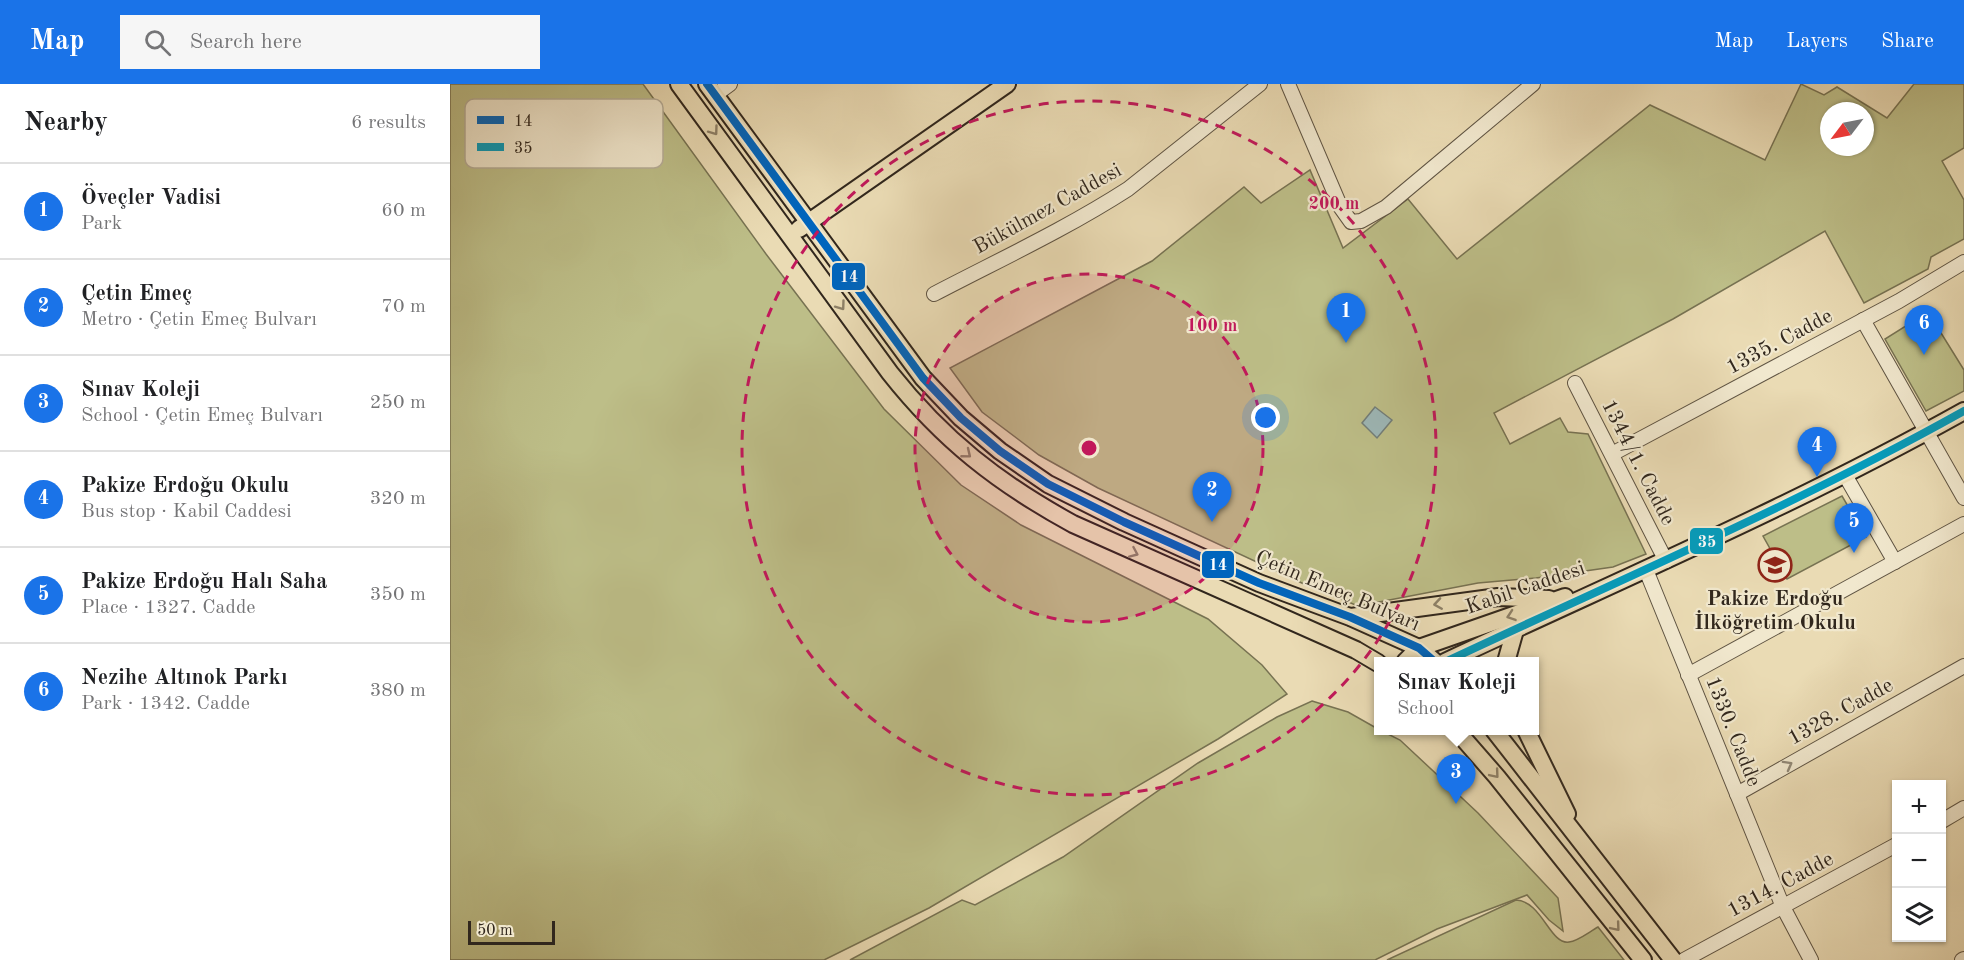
<!DOCTYPE html>
<html lang="en">
<head>
<meta charset="utf-8">
<style>
  body { margin:0; font-family:"Old Standard TT",serif; background:#f6f6f6; color:#202124 }
  .controls { position:absolute; right:18px; bottom:18px; display:grid; overflow:hidden; border-radius:0px; box-shadow:0 2px 4px #0004 }
  .controls button { width:54px; height:54px; display:grid; place-items:center; padding:0; border:0; border-bottom:2px solid #e0e0e0; background:#fff; color:#202124; font:30px sans-serif }
  .compass { position:absolute; left:1370px; top:18px; width:54px; height:54px; border-radius:50%; background:#fff; box-shadow:0 2px 4px #0004; rotate:238deg }
  .scale { position:absolute; left:18px; bottom:15px; width:87px; box-sizing:border-box; padding-left:6px; border:3px solid #31271d; border-top:0; font-size:16px; line-height:21px; white-space:nowrap; color:#31271d; -webkit-text-stroke:4px #f1e8ce; paint-order:stroke }
  .you { position:absolute; left:816px; top:334px; width:21px; height:21px; margin:-15px; border:4px solid #fff; border-radius:50%; background:#1a73e8; box-shadow:0 0 0 9px #1a73e833 }
  .badge { display:grid; place-items:center; width:39px; height:39px; border-radius:50%; background:#1a73e8; color:#fff; font-size:20px; font-weight:700 }
  .pin { position:absolute; translate:-50% -50px; filter:drop-shadow(0 2px 3px #0008) }
  .pin::after { content:''; position:absolute; top:32px; width:21px; height:18px; background:inherit; clip-path:polygon(0 0,100% 0,50% 100%) }
  .popup { position:absolute; left:924px; top:573px; width:165px; height:78px; box-sizing:border-box; display:grid; place-content:center; border-radius:0px; background:#fff; filter:drop-shadow(0 2px 4px #0005); font-size:20px; white-space:nowrap; color:#757577 }
  .popup b { font-size:22px; color:#202124 }
  .popup::after { content:''; position:absolute; left:50%; top:100%; margin-left:-12px; border:12px solid transparent; border-top-color:#fff }
  .list { margin:0; padding:0; list-style:none }
  h2 { display:flex; justify-content:space-between; align-items:center; height:78px; margin:0; padding:0 24px; font-size:26px }
  h2 small { font-size:20px; font-weight:400; color:#757577 }
  .list li { display:grid; grid-template-columns:39px 1fr auto; gap:18px; align-items:center; box-sizing:border-box; height:96px; padding:0 24px; border-top:2px solid #e0e0e0 }
  .list b { display:block; font-size:22px; white-space:nowrap }
  .list p { margin:0; font-size:20px; white-space:nowrap; color:#757577 }
  .list em { font-size:20px; font-style:normal; color:#757577 }
  .icon { flex:none; width:33px; height:33px; fill:none; stroke:currentColor; stroke-width:2; stroke-linecap:round; stroke-linejoin:round }
  .map { position:relative; flex:none; width:1514px; height:876px; overflow:hidden }
  header { display:flex; align-items:center; gap:36px; box-sizing:border-box; height:84px; padding:0 30px; background:#1a73e8; color:#fff }
  header strong { font-size:28px }
  nav { display:flex; gap:33px; margin-inline-start:auto; font-size:21px }
  .search { width:420px; height:54px; background:#f6f6f6; display:flex; align-items:center; gap:15px; box-sizing:border-box; padding:0 21px; border-radius:0px; color:#757577; font-size:22px }
  main { display:flex }
  aside { flex:1; background:#fff }
  .map>svg:first-child { display:block }
  .green { fill:#bdbe88; stroke:#777252; stroke-width:1.5; fill-rule:evenodd }
  .water { fill:#9db8b8; stroke:#727e7a; stroke-width:1.5 }
  .lines { fill:none; stroke-linecap:round; stroke-linejoin:round }
  .minor-casing { stroke:#5f5443; stroke-width:16 }
  .major-casing { stroke:#31271d; stroke-width:20 }
  .minor { stroke:#f1e8ce; stroke-width:14 }
  .major { stroke:#eadbb4; stroke-width:16 }
  .bus-1-casing { stroke:#f1e8ce; stroke-width:12 }
  .bus-2-casing { stroke:#f1e8ce; stroke-width:12 }
  .bus-1 { stroke:#0065bd; stroke-width:8 }
  .bus-2 { stroke:#059cbc; stroke-width:8 }
  .oneway { stroke:#8e8168 }
  .oneway2 { stroke:#918876 }
  .ring { fill:none; stroke:#c2185b; stroke-width:3; stroke-dasharray:10 8 }
  .labels { text-anchor:middle; stroke-width:4.5; stroke-linejoin:round; paint-order:stroke }
  .street-label { font-size:21px; fill:#31271d; stroke:#f1e8ce }
  .poi-label { font-size:21px; font-weight:bold; fill:#31271d; stroke:#f1e8ce }
  .key { fill:#f1e8ce; stroke:#b7ae99; stroke-width:1.5 }
  .key-label { font-size:16px; fill:#31271d }
  .centre { fill:#c2185b; stroke:#f1e8ce; stroke-width:3 }
  .ring-label { font-size:18px; text-anchor:middle; font-weight:bold; fill:#c2185b; stroke:#f1e8ce; stroke-width:4.5; stroke-linejoin:round; paint-order:stroke }
  .line-badge { stroke:#f1e8ce; stroke-width:2 }
  .badge-label { font-size:16px; text-anchor:middle; font-weight:bold; fill:#fff }
</style>
</head>
<body>
<header>
<strong>Map</strong>
<div class="search"><svg class="icon" aria-label="search" viewBox="0 0 24 24"><circle cx="10" cy="10" r="6"/><path d="M15 15l6 6"/></svg>Search here</div>
<nav><a>Map</a><a>Layers</a><a>Share</a></nav>
</header>
<main>
<aside>
<h2>Nearby<small>6 results</small></h2>
<ul class="list">
<li><span class="badge">1</span><div><b>Öveçler Vadisi</b><p>Park</p></div><em>60 m</em></li>
<li><span class="badge">2</span><div><b>Çetin Emeç</b><p>Metro · Çetin Emeç Bulvarı</p></div><em>70 m</em></li>
<li><span class="badge">3</span><div><b>Sınav Koleji</b><p>School · Çetin Emeç Bulvarı</p></div><em>250 m</em></li>
<li><span class="badge">4</span><div><b>Pakize Erdoğu Okulu</b><p>Bus stop · Kabil Caddesi</p></div><em>320 m</em></li>
<li><span class="badge">5</span><div><b>Pakize Erdoğu Halı Saha</b><p>Place · 1327. Cadde</p></div><em>350 m</em></li>
<li><span class="badge">6</span><div><b>Nezihe Altınok Parkı</b><p>Park · 1342. Cadde</p></div><em>380 m</em></li>
</ul>
</aside>
<div class="map">
<svg width="1514" height="876" viewBox="0 0 1514 876">
  <rect width="100%" height="100%" fill="#eadbb4"/>
  <filter id="stains"><feTurbulence type="fractalNoise" baseFrequency=".00333" numOctaves="4"/><feColorMatrix values="0 0 0 0 .2 0 0 0 0 .09 0 0 0 0 .02 0 0 0 .5 -.17"/></filter>
  <radialGradient id="worn" r=".72"><stop offset=".6" stop-color="#630" stop-opacity="0"/><stop offset="1" stop-color="#630" stop-opacity=".3"/></radialGradient>
  <g class="green">
    <polygon points="0,0 193,0 316,170 434,325 511,401 571,441 758,535 812,581 837,610 768,655 479,824 374,876 0,876"/>
    <path d="M1351,0l23,11 13,-8 50,31 27,-34h50v64l-22,13 22,39v39l-33,18 -3,12 -64,34 -39,-72 -152,88 -179,94 16,31 50,-26 8,14 20,2 58,120 -33,13 -77,11 -58,5 -120,23 -54,-22 -206,-96 -59,-33 -57,-43 -32,-44 202,-107 92,-74 17,16 49,-33 33,78 65,-49 49,60 193,-154 115,55zM1379,27h36v36h-36z"/>
    <polygon points="1478,228 1514,286 1514,307 1476,327 1435,255"/>
    <polygon points="1392,412 1416,453 1337,495 1313,452"/>
    <polygon points="862,617 898,628 928,645 928,646 932,647 950,656 1028,729 1108,814 1113,847 1099,836 1077,811 987,845 925,876 400,876 512,816 525,821 613,773 748,679 827,633"/>
    <path d="M1066,816c26,1 34,45 53,42 9,-1 20,-10 29,-15l26,33h-237z"/>
  </g>
  <polygon class="water" points="925,323 942,336 927,354 912,339"/>
  <g class="lines">
    <g class="minor-casing">
      <g id="minor">
        <polyline points="838,0 891,124 901,138 911,137 936,123 1083,0"/>
        <polyline points="265,11 280,0"/>
        <path d="M484,210c65,-34 132,-65 194,-105l132,-105"/>
        <polyline points="1413,236 1514,414"/>
        <polyline points="1125,299 1216,477"/>
        <polyline points="1162,370 1449,217 1514,178"/>
        <polyline points="1395,391 1445,478"/>
        <polyline points="1196,486 1333,823 1361,876"/>
        <polyline points="1238,591 1514,440"/>
        <polyline points="1287,710 1514,582"/>
        <polyline points="1492,737 1514,724"/>
        <polyline points="1234,876 1446,761"/>
        <polyline points="1512,876 1514,875"/>
      </g>
    </g>
    <g class="major-casing">
      <g id="major">
        <path d="M229,0l211,289c53,67 108,110 183,151l283,126 22,13"/>
        <polyline points="257,0 473,294 511,334 550,367 598,400 674,438 809,499 900,533 969,564 985,578"/>
        <polyline points="349,145 557,0"/>
        <polyline points="901,533 1048,513 1099,515"/>
        <polyline points="955,578 969,564 1115,513"/>
        <path d="M995,578c174,-82 351,-157 519,-251"/>
        <polyline points="1056,578 1065,546"/>
        <polyline points="1006,646 1047,693 1193,876"/>
        <polyline points="1044,646 1223,876"/>
        <polyline points="1076,646 1117,730"/>
      </g>
    </g>
    <use href="#minor" class="minor"/>
    <use href="#major" class="major"/>
    <g class="bus-1-casing">
      <polyline id="bus-1" points="257,0 473,294 511,334 550,367 598,400 674,438 809,499 900,533 969,564 985,578"/>
    </g>
    <g class="bus-2-casing">
      <path id="bus-2" d="M995,578c174,-82 351,-157 519,-251"/>
    </g>
    <use href="#bus-1" class="bus-1"/>
    <use href="#bus-2" class="bus-2"/>
  </g>
  <defs><path id="oneway-chevron" d="M-2-3.5L2.5 0L-2 3.5" fill="none" stroke-width="1.6" stroke-linecap="round" stroke-linejoin="round" transform="scale(1.5)"/></defs>
  <g class="oneway">
    <use href="#oneway-chevron" transform="translate(264 47) rotate(54)"/>
    <use href="#oneway-chevron" transform="translate(391 222) rotate(54)"/>
    <use href="#oneway-chevron" transform="translate(517 370) rotate(39)"/>
    <use href="#oneway-chevron" transform="translate(684 469) rotate(24)"/>
    <use href="#oneway-chevron" transform="translate(988 520) rotate(171)"/>
    <use href="#oneway-chevron" transform="translate(1061 532) rotate(161)"/>
    <use href="#oneway-chevron" transform="translate(1045 690) rotate(50)"/>
    <use href="#oneway-chevron" transform="translate(1166 843) rotate(50)"/>
  </g>
  <use class="oneway2" href="#oneway-chevron" transform="translate(1338 681) rotate(-29)"/>
  <circle cx="639" cy="364" r="174" fill="#c2185b" fill-opacity=".12"/>
  <g class="ring">
    <circle cx="639" cy="364" r="174"/>
    <circle cx="639" cy="364" r="347"/>
  </g>
  <defs>
    <g id="school-ring" transform="scale(1.725)"><circle r="9.5" fill="#f1e8ce" stroke="#8f2418" stroke-width="1.5"/><path d="M0-5L7-2L0 1L-7-2ZM-4 1L0 2.5L4 1V4Q0 6-4 4Z" fill="#8f2418"/></g>
  </defs>
  <g fill-rule="evenodd">
    <use href="#school-ring" x="1325" y="481"/>
  </g>
  <g class="labels">
    <g class="street-label">
      <text transform="translate(597 124) rotate(-29)" y="7">Bükülmez Caddesi</text>
      <text transform="translate(1329 257) rotate(-28)" y="7">1335. Cadde</text>
      <text transform="translate(1189 378) rotate(63)" y="7">1344/1. Cadde</text>
      <text transform="translate(1075 503) rotate(-19)" y="7">Kabil Caddesi</text>
      <text transform="translate(888 506) rotate(23)" y="7">Çetin Emeç Bulvarı</text>
      <text transform="translate(1390 627) rotate(-29)" y="7">1328. Cadde</text>
      <text transform="translate(1284 647) rotate(68)" y="7">1330. Cadde</text>
      <text transform="translate(1330 800) rotate(-28)" y="7">1314. Cadde</text>
    </g>
    <g class="poi-label">
      <text x="1325" y="521">Pakize Erdoğu<tspan x="1325" dy="24">İlköğretim Okulu</tspan></text>
    </g>
  </g>
  <rect x="15" y="15" width="198" height="69" rx="9" class="key"/>
  <rect x="27" y="32" width="27" height="8" fill="#0065bd"/>
  <rect x="27" y="59" width="27" height="8" fill="#059cbc"/>
  <g class="key-label">
    <text x="64" y="42">14</text>
    <text x="64" y="69">35</text>
  </g>
  <circle cx="639" cy="364" r="9" class="centre"/>
  <g class="ring-label">
    <text x="884" y="125">200 m</text>
    <text x="762" y="247">100 m</text>
  </g>
  <g class="line-badge">
    <rect x="381" y="178" width="35" height="29" rx="6" fill="#0065bd"/>
    <rect x="1239" y="443" width="35" height="28" rx="6" fill="#059cbc"/>
    <rect x="751" y="466" width="34" height="29" rx="6" fill="#0065bd"/>
  </g>
  <g class="badge-label">
    <text x="399" y="198">14</text>
    <text x="1257" y="463">35</text>
    <text x="768" y="486">14</text>
  </g>
  <rect width="100%" height="100%" filter="url(#stains)"/>
  <rect width="100%" height="100%" fill="url(#worn)"/>
</svg>
<div class="controls">
<button>+</button>
<button>−</button>
<button><svg class="icon" aria-label="layers" viewBox="0 0 24 24"><path d="M12 4l9 5-9 5-9-5zM3 14l9 5 9-5"/></svg></button>
</div>
<svg class="compass" viewBox="-18 -18 36 36"><path d="M0-13l5 13h-10z" fill="#e53935"/><path d="M0 13l5-13h-10z" fill="#757577"/></svg>
<div class="scale">50 m</div>
<div class="you"></div>
<div class="pin badge" style="left:896px;top:259px">1</div>
<div class="pin badge" style="left:762px;top:438px">2</div>
<div class="pin badge" style="left:1006px;top:720px">3</div>
<div class="popup"><b>Sınav Koleji</b>School</div>
<div class="pin badge" style="left:1367px;top:393px">4</div>
<div class="pin badge" style="left:1404px;top:469px">5</div>
<div class="pin badge" style="left:1474px;top:271px">6</div>
</div>
</main>
</body>
</html>
